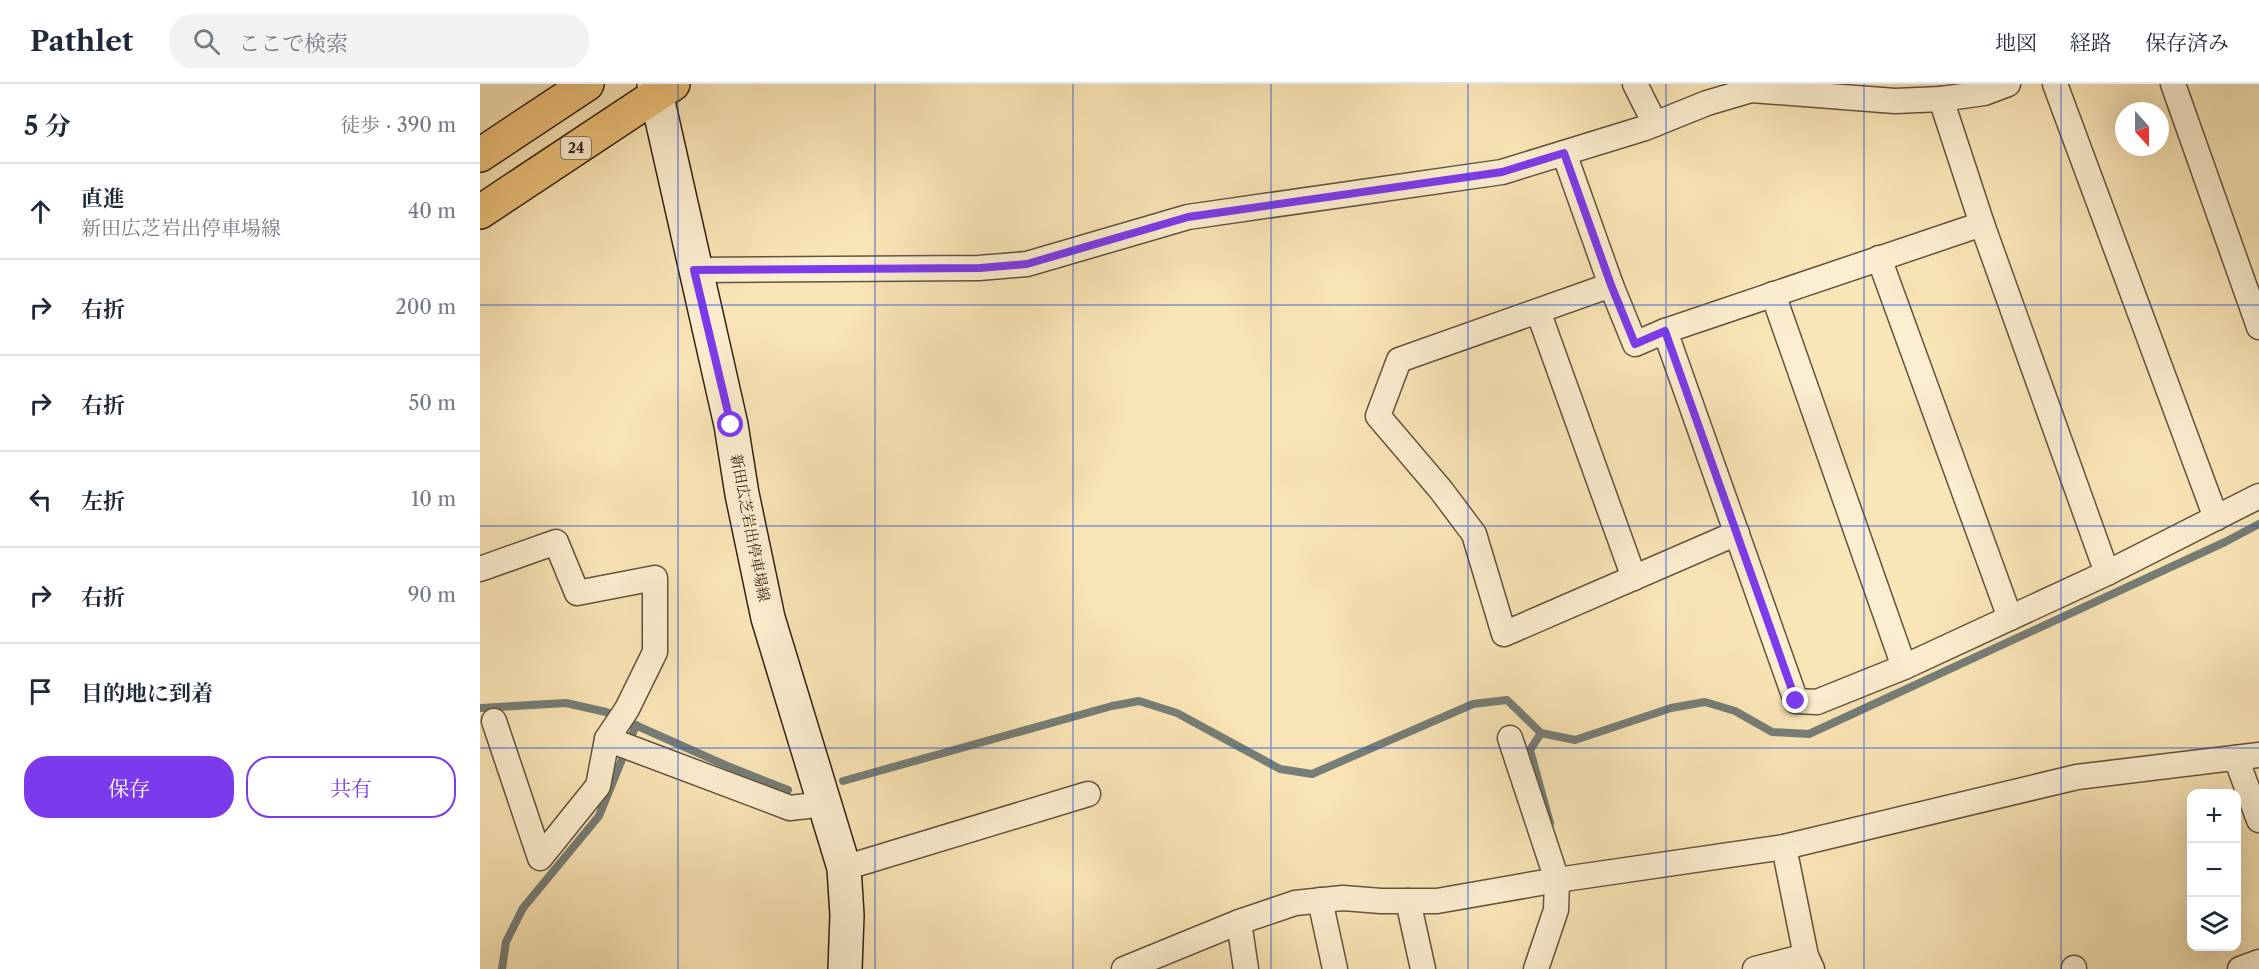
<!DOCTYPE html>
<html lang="ja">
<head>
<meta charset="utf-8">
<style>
  body { margin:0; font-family:"Libre Caslon Text","Noto Serif JP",serif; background:#f2f2f3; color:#1f2937 }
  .controls { position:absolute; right:18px; bottom:18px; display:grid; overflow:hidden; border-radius:12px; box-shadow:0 6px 24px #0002 }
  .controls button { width:54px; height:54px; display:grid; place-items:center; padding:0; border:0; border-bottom:2px solid #e0e1e3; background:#fff; color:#1f2937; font:30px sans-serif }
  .compass { position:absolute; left:1635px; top:18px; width:54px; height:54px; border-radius:50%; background:#fff; box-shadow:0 6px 24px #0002; rotate:159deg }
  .stop { position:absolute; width:18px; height:18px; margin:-14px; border:4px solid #7c3aed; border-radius:50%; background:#fff }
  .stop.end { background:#7c3aed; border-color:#fff; box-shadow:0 2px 6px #0008 }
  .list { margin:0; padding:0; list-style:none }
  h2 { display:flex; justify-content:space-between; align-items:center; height:78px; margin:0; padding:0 24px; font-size:26px }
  h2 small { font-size:20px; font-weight:400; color:#747a83 }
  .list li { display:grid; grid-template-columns:39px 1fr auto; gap:18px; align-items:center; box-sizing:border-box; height:96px; padding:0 24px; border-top:2px solid #e0e1e3 }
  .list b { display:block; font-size:22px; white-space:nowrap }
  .list p { margin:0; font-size:20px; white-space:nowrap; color:#747a83 }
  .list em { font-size:20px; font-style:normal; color:#747a83 }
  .actions { display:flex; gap:12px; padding:18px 24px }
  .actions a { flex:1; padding:14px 0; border:2px solid #7c3aed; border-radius:24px; text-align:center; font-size:21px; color:#7c3aed }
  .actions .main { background:#7c3aed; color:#fff }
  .icon { flex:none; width:33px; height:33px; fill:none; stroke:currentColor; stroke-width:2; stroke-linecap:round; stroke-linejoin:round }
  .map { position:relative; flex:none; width:1779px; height:885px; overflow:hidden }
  header { display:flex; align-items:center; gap:36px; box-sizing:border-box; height:84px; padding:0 30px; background:#fff; border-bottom:2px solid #e0e1e3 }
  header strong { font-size:28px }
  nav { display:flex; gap:33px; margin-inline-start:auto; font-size:21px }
  .search { width:420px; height:54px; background:#f2f2f3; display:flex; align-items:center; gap:15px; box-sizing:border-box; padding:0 21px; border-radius:24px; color:#747a83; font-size:22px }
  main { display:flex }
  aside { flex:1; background:#fff }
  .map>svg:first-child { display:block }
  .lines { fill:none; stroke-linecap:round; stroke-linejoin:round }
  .stream { stroke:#767e77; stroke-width:8 }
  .minor-casing { stroke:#64533c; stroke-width:27 }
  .secondary-casing { stroke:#322214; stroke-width:36 }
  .trunk-casing { stroke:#322214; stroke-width:36 }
  .minor { stroke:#fceed0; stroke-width:24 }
  .secondary { stroke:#fceed0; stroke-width:33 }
  .trunk { stroke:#edc27b; stroke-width:33 }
  .route { stroke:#7c3aed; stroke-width:8 }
  .grid { fill:none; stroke:#1d4ed8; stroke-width:1.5; stroke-opacity:0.55 }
  .labels { text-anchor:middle; stroke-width:6; stroke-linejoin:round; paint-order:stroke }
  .shield { fill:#fceed0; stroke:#6f5f4c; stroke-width:1.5 }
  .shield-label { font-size:14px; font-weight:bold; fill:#322214 }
  .street-label { font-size:15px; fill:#322214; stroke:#fceed0 }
</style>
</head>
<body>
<header>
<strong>Pathlet</strong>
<div class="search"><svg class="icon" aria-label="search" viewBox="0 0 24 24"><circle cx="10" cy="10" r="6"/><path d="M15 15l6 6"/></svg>ここで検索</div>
<nav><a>地図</a><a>経路</a><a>保存済み</a></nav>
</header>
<main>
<aside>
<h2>5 分<small>徒歩 · 390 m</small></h2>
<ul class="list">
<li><svg class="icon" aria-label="ahead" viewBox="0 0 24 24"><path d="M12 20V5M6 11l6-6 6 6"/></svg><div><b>直進</b><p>新田広芝岩出停車場線</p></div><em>40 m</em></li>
<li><svg class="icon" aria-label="right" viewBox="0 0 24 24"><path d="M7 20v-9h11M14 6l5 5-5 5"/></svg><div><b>右折</b></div><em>200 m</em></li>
<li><svg class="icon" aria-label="right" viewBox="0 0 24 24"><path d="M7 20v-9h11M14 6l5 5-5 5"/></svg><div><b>右折</b></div><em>50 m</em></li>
<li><svg class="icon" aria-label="left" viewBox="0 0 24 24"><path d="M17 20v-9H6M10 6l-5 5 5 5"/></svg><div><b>左折</b></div><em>10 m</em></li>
<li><svg class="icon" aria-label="right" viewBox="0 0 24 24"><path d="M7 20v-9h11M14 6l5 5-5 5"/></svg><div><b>右折</b></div><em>90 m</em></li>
<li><svg class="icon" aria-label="arrive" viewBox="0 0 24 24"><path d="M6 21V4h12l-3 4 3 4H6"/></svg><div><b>目的地に到着</b></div></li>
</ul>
<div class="actions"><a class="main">保存</a><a>共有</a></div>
</aside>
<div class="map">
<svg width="1779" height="885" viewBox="0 0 1779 885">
  <rect width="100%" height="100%" fill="#fae5b6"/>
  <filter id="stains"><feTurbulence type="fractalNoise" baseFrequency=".00333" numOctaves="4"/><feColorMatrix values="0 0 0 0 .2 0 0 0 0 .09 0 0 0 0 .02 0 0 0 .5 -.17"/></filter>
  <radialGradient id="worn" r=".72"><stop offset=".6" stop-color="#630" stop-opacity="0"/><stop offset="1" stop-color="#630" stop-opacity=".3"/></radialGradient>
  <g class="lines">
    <g class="stream">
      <polyline points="0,624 86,619 126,628 245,681 308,706"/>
      <polyline points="1061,649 1050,666 1070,739"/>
      <polyline points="363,697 632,622 659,617 697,629 800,685 832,690 993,620 1027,616 1061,649 1095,656 1191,624 1225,618 1255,627 1292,648 1329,650 1745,458 1779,440"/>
      <polyline points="22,885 26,858 43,824 119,732 156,641"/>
    </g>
    <g class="minor-casing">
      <g id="minor">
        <polyline points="1155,0 1175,40"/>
        <polyline points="1575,0 1736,434"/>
        <polyline points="1693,0 1779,243"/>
        <polyline points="1461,15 1502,140 1185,247 1316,617 1337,618 1424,583 1627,489 1779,412"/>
        <polyline points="1084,69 1131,201"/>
        <polyline points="1502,140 1627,489"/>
        <polyline points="1399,174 1530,534"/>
        <polyline points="214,186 499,184 547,180 708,133 1022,88 1165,44 1227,19 1271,6 1415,17 1461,15 1504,9 1528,0"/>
        <polyline points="1293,210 1424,583"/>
        <polyline points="1058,227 1154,494"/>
        <polyline points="1185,247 1155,260 1131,201 919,276 898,332 961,406 994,450 1024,550 1257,449"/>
        <polyline points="0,485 76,458 97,509 175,494 175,568 147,625 127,655"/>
        <polyline points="14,637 60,774 118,702 127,655 310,724 344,720"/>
        <polyline points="1030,654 1077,796 1076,826 1056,885"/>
        <polyline points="1756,674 1779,736"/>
        <polyline points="1304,763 1326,872 1332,885"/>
        <polyline points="364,784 608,710"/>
        <polyline points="840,816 855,885"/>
        <polyline points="928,817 943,885"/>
        <polyline points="759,838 766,885"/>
        <polyline points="1594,884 1594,885"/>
        <polyline points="644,885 759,838 815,819 863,814 901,817 957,817 1077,796 1304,763 1597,693 1779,671"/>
        <polyline points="1275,885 1326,872"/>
        <polyline points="1760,885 1779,878"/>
      </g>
    </g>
    <g class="secondary-casing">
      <polyline id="secondary" points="174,0 251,341 262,410 288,534 364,784 367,831 365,885"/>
    </g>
    <g class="trunk-casing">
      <g id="trunk">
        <polyline points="0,71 107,0"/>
        <polyline points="0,128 193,0"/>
      </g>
    </g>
    <use href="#minor" class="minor"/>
    <use href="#secondary" class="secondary"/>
    <use href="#trunk" class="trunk"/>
  </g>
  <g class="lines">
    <polyline class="route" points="251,341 214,186 500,184 547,180 708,133 1022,88 1084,69 1131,201 1155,260 1185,247 1316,617"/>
  </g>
  <path class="grid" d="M198,0v885M395,0v885M593,0v885M791,0v885M988,0v885M1186,0v885M1384,0v885M1581,0v885M0,221h1779M0,442h1779M0,664h1779"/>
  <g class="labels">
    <rect class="shield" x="81" y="53" width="30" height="22" rx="4.5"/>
    <g class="shield-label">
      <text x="96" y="69">24</text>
    </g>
    <g class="street-label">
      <text transform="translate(270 444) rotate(79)" y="5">新田広芝岩出停車場線</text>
    </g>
  </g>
  <rect width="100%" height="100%" filter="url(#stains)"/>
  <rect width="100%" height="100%" fill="url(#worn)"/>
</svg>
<div class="controls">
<button>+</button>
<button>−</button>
<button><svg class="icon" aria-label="layers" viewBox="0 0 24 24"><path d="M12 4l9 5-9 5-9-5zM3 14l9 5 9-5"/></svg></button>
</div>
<svg class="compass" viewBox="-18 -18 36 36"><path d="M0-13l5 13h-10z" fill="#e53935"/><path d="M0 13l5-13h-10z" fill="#747a83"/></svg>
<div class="stop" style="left:251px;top:341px"></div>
<div class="stop end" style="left:1316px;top:617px"></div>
</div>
</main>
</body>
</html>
